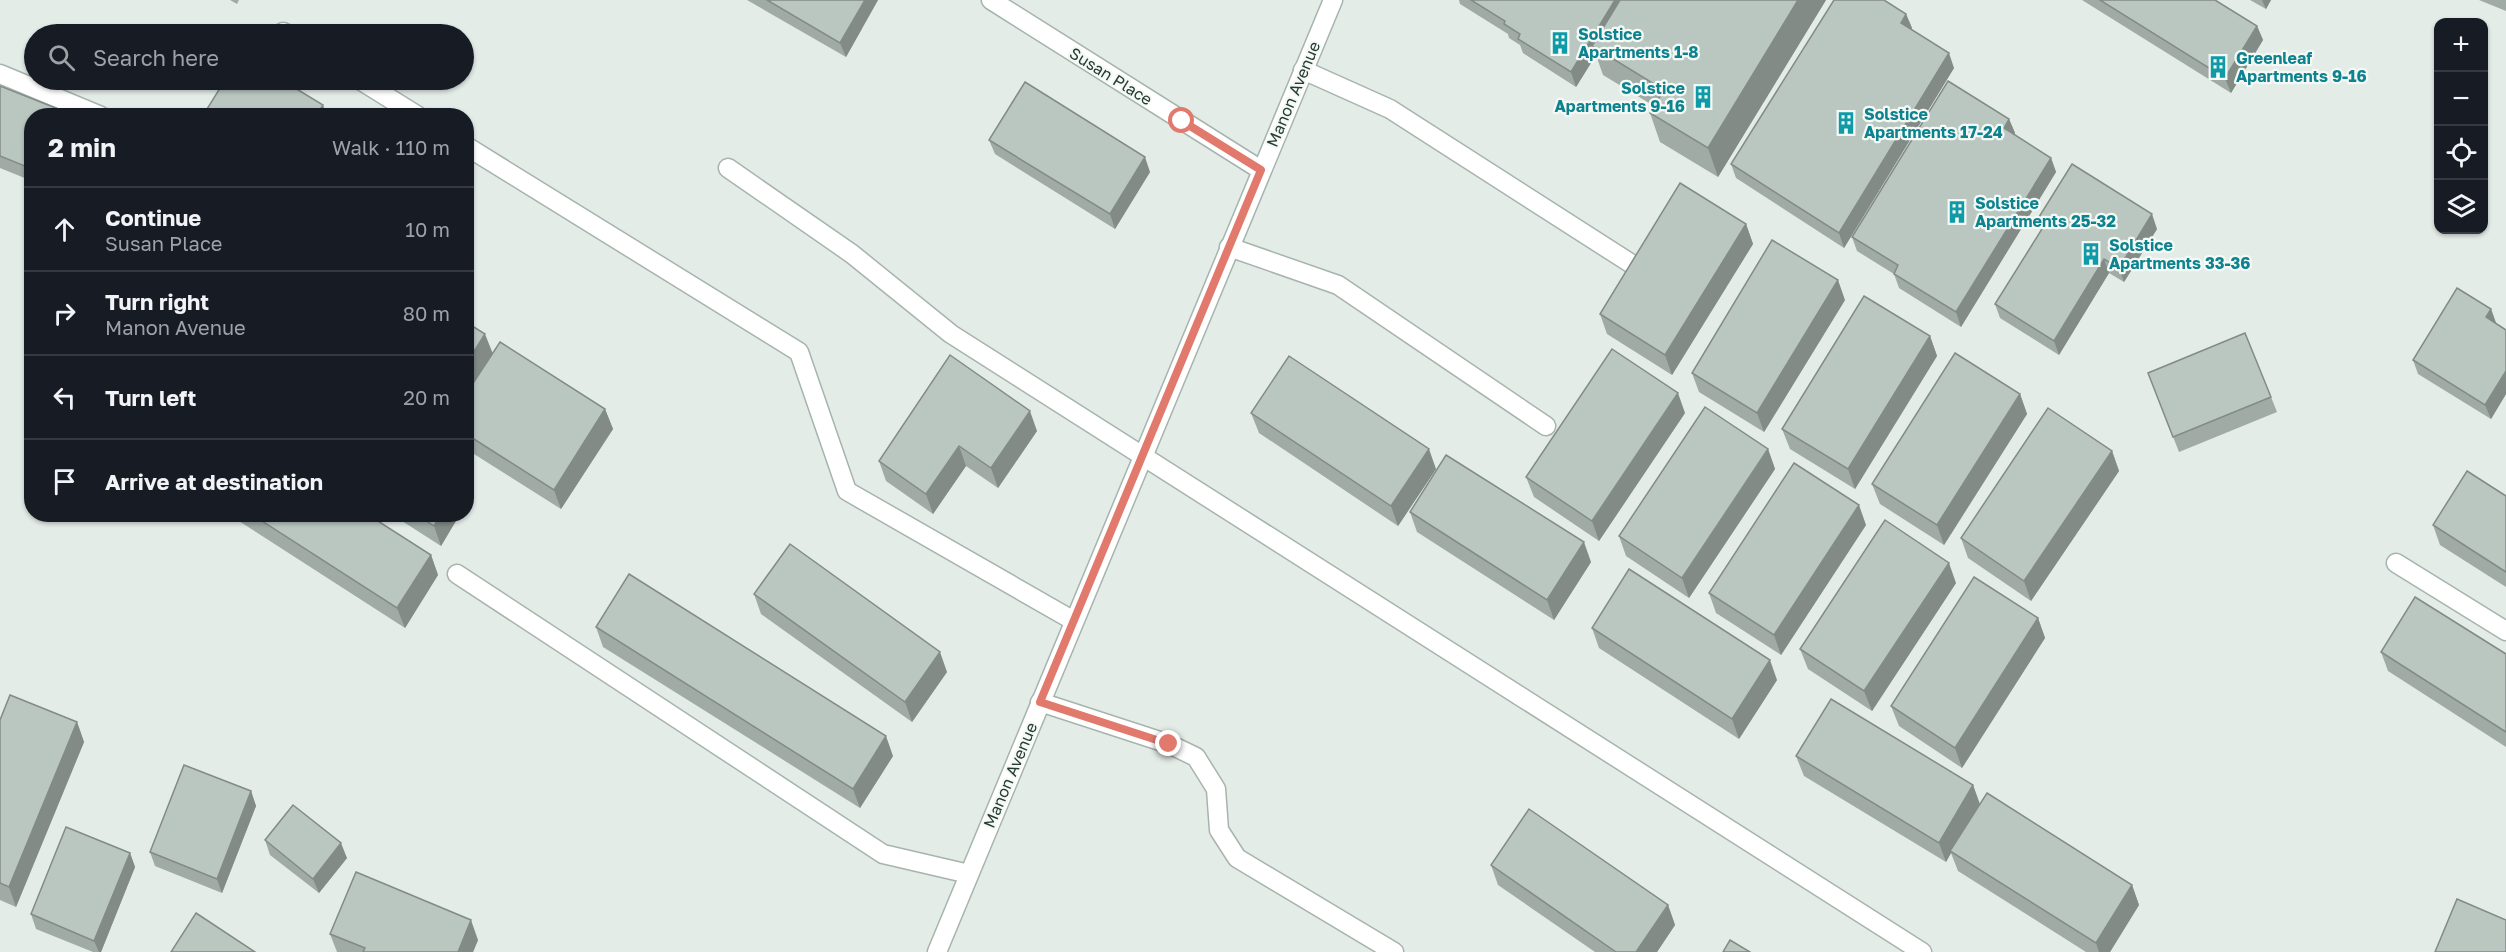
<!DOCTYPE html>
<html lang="en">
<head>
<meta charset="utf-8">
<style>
  body { margin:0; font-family:"Golos Text",sans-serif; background:#242831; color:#f1f3f6 }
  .controls { position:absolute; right:18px; top:18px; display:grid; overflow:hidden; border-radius:12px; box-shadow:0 2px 4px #0004 }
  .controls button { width:54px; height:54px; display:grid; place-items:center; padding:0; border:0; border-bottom:2px solid #363941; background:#171b24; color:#f1f3f6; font:30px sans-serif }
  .stop { position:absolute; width:18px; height:18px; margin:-14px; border:4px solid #e2796d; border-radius:50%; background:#fff }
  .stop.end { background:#e2796d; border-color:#fff; box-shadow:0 2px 6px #0008 }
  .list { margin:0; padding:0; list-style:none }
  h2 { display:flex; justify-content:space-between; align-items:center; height:78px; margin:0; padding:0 24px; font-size:26px }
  h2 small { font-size:20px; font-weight:400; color:#9ea1a6 }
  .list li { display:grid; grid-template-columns:39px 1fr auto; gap:18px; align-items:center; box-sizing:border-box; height:84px; padding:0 24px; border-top:2px solid #363941 }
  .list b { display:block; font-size:22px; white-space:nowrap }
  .list p { margin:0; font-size:20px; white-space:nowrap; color:#9ea1a6 }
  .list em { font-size:20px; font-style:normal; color:#9ea1a6 }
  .icon { flex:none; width:33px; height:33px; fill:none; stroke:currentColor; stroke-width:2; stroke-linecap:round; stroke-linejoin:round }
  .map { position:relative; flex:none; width:2506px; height:952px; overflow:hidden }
  .search { position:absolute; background:#171b24; box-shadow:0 2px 4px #0004; left:24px; top:24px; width:450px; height:66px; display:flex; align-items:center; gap:15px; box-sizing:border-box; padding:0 21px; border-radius:33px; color:#9ea1a6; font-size:22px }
  .panel { position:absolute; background:#171b24; box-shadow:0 2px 4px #0004; left:24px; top:108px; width:450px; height:414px; border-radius:24px }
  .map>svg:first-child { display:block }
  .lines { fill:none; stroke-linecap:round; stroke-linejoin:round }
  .minor-casing { stroke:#a7b4ae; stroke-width:21 }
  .minor { stroke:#fff; stroke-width:18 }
  .wall { fill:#a0aba5 }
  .shaded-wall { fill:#828b86 }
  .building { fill:#bac7c0; stroke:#828b86; stroke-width:1.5 }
  .route { stroke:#e2796d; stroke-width:8 }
  .labels { text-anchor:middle; stroke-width:4.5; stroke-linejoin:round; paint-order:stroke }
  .culture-label { font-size:16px; font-weight:bold; fill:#0d838f; stroke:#f5f9f6; text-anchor:start }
  .street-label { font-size:16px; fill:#263c33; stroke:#f5f9f6 }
</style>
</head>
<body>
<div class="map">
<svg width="2506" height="952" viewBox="0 0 2506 952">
  <rect width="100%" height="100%" fill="#e4ece8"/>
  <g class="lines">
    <g class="minor-casing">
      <g id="minor">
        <polyline points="991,0 1261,170"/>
        <polyline points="283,32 287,34"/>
        <polyline points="1303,70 1390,109 1641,270"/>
        <polyline points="0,74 101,116"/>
        <polyline points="360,80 418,116"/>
        <polyline points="466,146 799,352 847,491 1074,621"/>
        <polyline points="728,168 852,254 951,334 1922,952"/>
        <polyline points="1229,247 1338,285 1546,426"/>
        <polyline points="2396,563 2506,631"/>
        <polyline points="457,574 883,854 969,874"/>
        <polyline points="1040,702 1169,744 1196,757 1216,789 1219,830 1237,858 1394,952"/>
        <polyline points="937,952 1333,0"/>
      </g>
    </g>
    <use href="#minor" class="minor"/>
  </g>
  <g class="wall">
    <polygon points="230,0 239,0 237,4"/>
    <polygon points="747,0 878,0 846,57"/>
    <polygon points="1459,0 1826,0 1718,177 1660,142 1650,113 1654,106 1603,75 1596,55 1576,87 1523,53 1520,45 1509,38 1508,34 1460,4"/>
    <polygon points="2082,0 2215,0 2257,26 2263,40 2231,93"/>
    <polygon points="2250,0 2271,0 2266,9"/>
    <polygon points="2479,0 2506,0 2506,11"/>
    <polygon points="1906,14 1912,28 1911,29 1954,68 1844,248 1736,178 1731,164"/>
    <polygon points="0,86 32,116 32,181 0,168"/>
    <polygon points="207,109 327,116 210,116"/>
    <polygon points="2009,119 2015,133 2014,134 2051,158 2056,172 1961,327 1899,288 1894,274 1857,251 1852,237"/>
    <polygon points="989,140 1150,172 1115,229 995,154"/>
    <polygon points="2039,217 2157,229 2124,282 2109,273 2059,355 2000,318 1995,304 2043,227"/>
    <polygon points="1746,224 1753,244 1672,375 1607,334 1600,314"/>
    <polygon points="1845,300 1764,432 1699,392 1692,373"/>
    <polygon points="2491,309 2496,323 2496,324 2506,330 2506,394 2491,419 2418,374 2413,360"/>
    <polygon points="466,322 492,353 605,409 613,429 561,509 466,449"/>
    <polygon points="1930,336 1937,356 1855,489 1790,449 1782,429"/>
    <polygon points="2148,373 2271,397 2277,412 2179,452"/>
    <polygon points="2020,394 2027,414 1944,545 1880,504 1872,484"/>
    <polygon points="1251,413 1436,469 1398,526 1259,433"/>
    <polygon points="1685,413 1599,541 1534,497 1526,477"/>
    <polygon points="1037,431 998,488 966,466 933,514 886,481 879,461"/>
    <polygon points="1768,449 1775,469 1689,598 1626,556 1619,536"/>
    <polygon points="2112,451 2119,471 2031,601 1968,558 1961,538"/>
    <polygon points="2506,496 2506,587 2440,545 2433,525"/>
    <polygon points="1410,512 1591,562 1554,620 1417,532"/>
    <polygon points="228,514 367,514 431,555 438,575 405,628"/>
    <polygon points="391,514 460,514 441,546"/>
    <polygon points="1866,525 1781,655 1716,613 1709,593"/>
    <polygon points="1956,583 1872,711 1808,669 1800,649"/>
    <polygon points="754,594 947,672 912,722 761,614"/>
    <polygon points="2038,618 2045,638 1962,768 1899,726 1891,706"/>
    <polygon points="596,627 893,756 860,808 603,647"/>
    <polygon points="1592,628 1777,680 1739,739 1599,648"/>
    <polygon points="2381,652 2506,654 2506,747 2388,671"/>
    <polygon points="0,720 77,722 84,742 16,907 0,900"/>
    <polygon points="1796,756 1973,785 1980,804 2132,885 2139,905 2110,952 2086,952 1958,871 1951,853 1946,862 1804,776"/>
    <polygon points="251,791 256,806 222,893 155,866 150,852"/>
    <polygon points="265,840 347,858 319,893 270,855"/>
    <polygon points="130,853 135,867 101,952 93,952 36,929 31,914"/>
    <polygon points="1491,865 1668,905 1675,925 1657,952 1595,952 1498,885"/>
    <polygon points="330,934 478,940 473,952 337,952"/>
  </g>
  <g class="shaded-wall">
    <polygon points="865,0 878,0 846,57 840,43"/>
    <polygon points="1615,0 1629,0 1592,46 1596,55 1576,87 1571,72"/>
    <polygon points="1798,0 1826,0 1718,177 1708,148"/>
    <polygon points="2262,0 2271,0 2266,9"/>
    <polygon points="1906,14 1912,28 1907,38 1901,23"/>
    <polygon points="2257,26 2263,40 2231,93 2225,78"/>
    <polygon points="1949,53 1954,68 1844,248 1839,233"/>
    <polygon points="323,105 327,116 316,116"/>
    <polygon points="58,109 60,116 55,116"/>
    <polygon points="2009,119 2015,133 2009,143 2004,128"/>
    <polygon points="1145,157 1150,172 1115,229 1110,214"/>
    <polygon points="2051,158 2056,172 1961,327 1956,312"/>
    <polygon points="2152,214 2157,229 2124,282 2119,268"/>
    <polygon points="1746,224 1753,244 1672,375 1665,355"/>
    <polygon points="2104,259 2109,273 2059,355 2054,341"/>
    <polygon points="1838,280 1845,300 1764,432 1757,413"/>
    <polygon points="2491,309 2496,323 2491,332 2486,317"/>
    <polygon points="485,334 493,354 466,396 466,364"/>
    <polygon points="1930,336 1937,356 1855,489 1848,469"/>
    <polygon points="2506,371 2506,394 2491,419 2485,405"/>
    <polygon points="1678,393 1685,413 1599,541 1592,521"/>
    <polygon points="2020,394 2027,414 1944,545 1937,525"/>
    <polygon points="605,409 613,429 561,509 554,490"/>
    <polygon points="1030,411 1037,431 998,488 991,468"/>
    <polygon points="959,446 966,466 933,514 926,494"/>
    <polygon points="1429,449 1436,469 1398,526 1391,506"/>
    <polygon points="1768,449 1775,469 1689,598 1682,578"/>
    <polygon points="2112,451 2119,471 2031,601 2024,581"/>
    <polygon points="467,473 474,493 466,505"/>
    <polygon points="1859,505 1866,525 1781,655 1774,635"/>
    <polygon points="441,514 460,514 441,546 434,526"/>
    <polygon points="1584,542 1591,562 1554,620 1547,600"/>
    <polygon points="431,555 438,575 405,628 397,608"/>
    <polygon points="1949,563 1956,583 1872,711 1864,691"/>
    <polygon points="2038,618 2045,638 1962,768 1955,748"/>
    <polygon points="940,652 947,672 912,722 905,702"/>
    <polygon points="1770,660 1777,680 1739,739 1732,719"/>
    <polygon points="77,722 84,742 16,907 9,887"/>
    <polygon points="886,736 893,756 860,808 853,789"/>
    <polygon points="1973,785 1980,805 1950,851 1951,853 1946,862 1939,843"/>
    <polygon points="251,791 256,806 222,893 217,879"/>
    <polygon points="341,843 347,858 319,893 313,879"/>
    <polygon points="130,853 135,867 101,952 99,952 94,941"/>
    <polygon points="2132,885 2139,905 2110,952 2099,952 2096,943"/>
    <polygon points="1668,905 1675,925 1657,952 1636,952"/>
    <polygon points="471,920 478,940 473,952 458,952"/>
  </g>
  <g class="building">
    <polygon points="767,0 865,0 840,43"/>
    <polygon points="1471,0 1615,0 1571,72 1518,39 1520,34 1504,24 1505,21"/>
    <polygon points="1620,0 1798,0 1708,148 1650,113 1664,90 1592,46"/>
    <polygon points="1834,0 1884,0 1906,14 1901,23 1949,53 1839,233 1731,164"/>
    <polygon points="2100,0 2215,0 2257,26 2225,78"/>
    <polygon points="225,80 282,80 323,105 316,116 218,116 207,109"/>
    <polygon points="1948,81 2009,119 2004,128 2051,158 1956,312 1894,274 1898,265 1852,237"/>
    <polygon points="1025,82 1145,157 1110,214 989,140"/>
    <polygon points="0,86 58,109 55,116 32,116 32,169 0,156"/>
    <polygon points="2072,164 2152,214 2119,268 2104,259 2054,341 1995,304 2047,221 2039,217"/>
    <polygon points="1680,183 1746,224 1665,355 1600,314"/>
    <polygon points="1772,240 1838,280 1757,413 1692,373"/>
    <polygon points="2457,288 2491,309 2486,317 2506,330 2506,371 2485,405 2413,360"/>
    <polygon points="1864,296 1930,336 1848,469 1782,429"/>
    <polygon points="466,322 485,334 466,364"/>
    <polygon points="2245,333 2271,397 2173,437 2148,373"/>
    <polygon points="500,342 605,409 554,490 466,434 466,394"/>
    <polygon points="1612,349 1678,393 1592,521 1526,477"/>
    <polygon points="1955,353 2020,394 1937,525 1872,484"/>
    <polygon points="950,355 1030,411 991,468 959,446 926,494 879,461"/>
    <polygon points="1289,356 1429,449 1391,506 1251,413"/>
    <polygon points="1705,407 1768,449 1682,578 1619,536"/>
    <polygon points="2048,408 2112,451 2024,581 1961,538"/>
    <polygon points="1446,455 1584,542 1547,600 1410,512"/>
    <polygon points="1794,463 1859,505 1774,635 1709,593"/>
    <polygon points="2467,471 2506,496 2506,572 2433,525"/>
    <polygon points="251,514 367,514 431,555 397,608"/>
    <polygon points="416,514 441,514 434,526"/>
    <polygon points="1885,520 1949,563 1864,691 1800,649"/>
    <polygon points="790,544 940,652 905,702 754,594"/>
    <polygon points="1629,569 1770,660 1732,719 1592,628"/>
    <polygon points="629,574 886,736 853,789 596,627"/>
    <polygon points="1974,577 2038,618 1955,748 1891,706"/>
    <polygon points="2415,597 2506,654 2506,732 2381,652"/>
    <polygon points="10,695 77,722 9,887 0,883 0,720"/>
    <polygon points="1831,699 1973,785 1939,843 1796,756"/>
    <polygon points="184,765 251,791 217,879 150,852"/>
    <polygon points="1987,793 2132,885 2096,943 1950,851"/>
    <polygon points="293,805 341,843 313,879 265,840"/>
    <polygon points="1529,809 1668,905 1636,952 1616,952 1491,865"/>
    <polygon points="66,827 130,853 94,941 31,914"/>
    <polygon points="356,872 471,920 458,952 363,952 365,948 330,934"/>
    <polygon points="2457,899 2506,920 2506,952 2435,952"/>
    <polygon points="196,913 255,952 171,952"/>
    <polygon points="1730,940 1750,952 1723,952"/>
  </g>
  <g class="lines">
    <polyline class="route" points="1169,744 1040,702 1261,170 1182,121"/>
  </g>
  <defs>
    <g id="building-bare" transform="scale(1.8)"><path d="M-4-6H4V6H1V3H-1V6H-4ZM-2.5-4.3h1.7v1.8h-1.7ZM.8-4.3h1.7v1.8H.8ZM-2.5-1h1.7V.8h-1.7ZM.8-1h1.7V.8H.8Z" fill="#0f9aa8" stroke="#f5f9f6" stroke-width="2.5" paint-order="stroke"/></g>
  </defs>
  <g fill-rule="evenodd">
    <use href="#building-bare" x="1560" y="43"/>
    <use href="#building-bare" x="2218" y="67"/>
    <use href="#building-bare" x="1703" y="97"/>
    <use href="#building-bare" x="1846" y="123"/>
    <use href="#building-bare" x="1957" y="212"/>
    <use href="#building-bare" x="2091" y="254"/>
  </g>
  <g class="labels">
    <g class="culture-label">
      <text x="1578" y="40">Solstice<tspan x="1578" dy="18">Apartments 1-8</tspan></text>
      <text x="2236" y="64">Greenleaf<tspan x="2236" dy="18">Apartments 9-16</tspan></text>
      <text x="1685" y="94" text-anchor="end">Solstice<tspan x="1685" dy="18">Apartments 9-16</tspan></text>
      <text x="1864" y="120">Solstice<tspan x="1864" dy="18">Apartments 17-24</tspan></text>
      <text x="1975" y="209">Solstice<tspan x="1975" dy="18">Apartments 25-32</tspan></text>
      <text x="2109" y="251">Solstice<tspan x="2109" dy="18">Apartments 33-36</tspan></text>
    </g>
    <g class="street-label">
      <text transform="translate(1111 76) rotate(32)" y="6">Susan Place</text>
      <text transform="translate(1293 94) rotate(-67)" y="6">Manon Avenue</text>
      <text transform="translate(1010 775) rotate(-67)" y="6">Manon Avenue</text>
    </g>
  </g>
</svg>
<div class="controls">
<button>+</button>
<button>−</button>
<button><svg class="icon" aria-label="locate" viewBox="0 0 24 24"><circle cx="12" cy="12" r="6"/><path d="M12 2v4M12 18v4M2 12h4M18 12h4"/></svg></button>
<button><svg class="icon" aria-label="layers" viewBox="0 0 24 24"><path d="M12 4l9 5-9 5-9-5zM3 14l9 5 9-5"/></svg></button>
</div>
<div class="stop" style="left:1182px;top:121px"></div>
<div class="stop end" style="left:1169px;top:744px"></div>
<div class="search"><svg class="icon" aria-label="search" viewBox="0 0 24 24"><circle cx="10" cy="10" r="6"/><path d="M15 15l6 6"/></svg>Search here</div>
<section class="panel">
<h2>2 min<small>Walk · 110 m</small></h2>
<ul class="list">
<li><svg class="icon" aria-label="ahead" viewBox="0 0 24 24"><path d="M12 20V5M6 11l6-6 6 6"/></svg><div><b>Continue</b><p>Susan Place</p></div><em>10 m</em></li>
<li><svg class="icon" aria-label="right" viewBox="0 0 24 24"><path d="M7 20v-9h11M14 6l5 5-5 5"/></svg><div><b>Turn right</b><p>Manon Avenue</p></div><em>80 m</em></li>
<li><svg class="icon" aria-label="left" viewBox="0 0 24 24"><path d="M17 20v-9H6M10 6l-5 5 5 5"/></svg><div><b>Turn left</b></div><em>20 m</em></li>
<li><svg class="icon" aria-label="arrive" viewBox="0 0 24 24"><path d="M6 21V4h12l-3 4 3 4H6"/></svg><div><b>Arrive at destination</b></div></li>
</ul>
</section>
</div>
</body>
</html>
